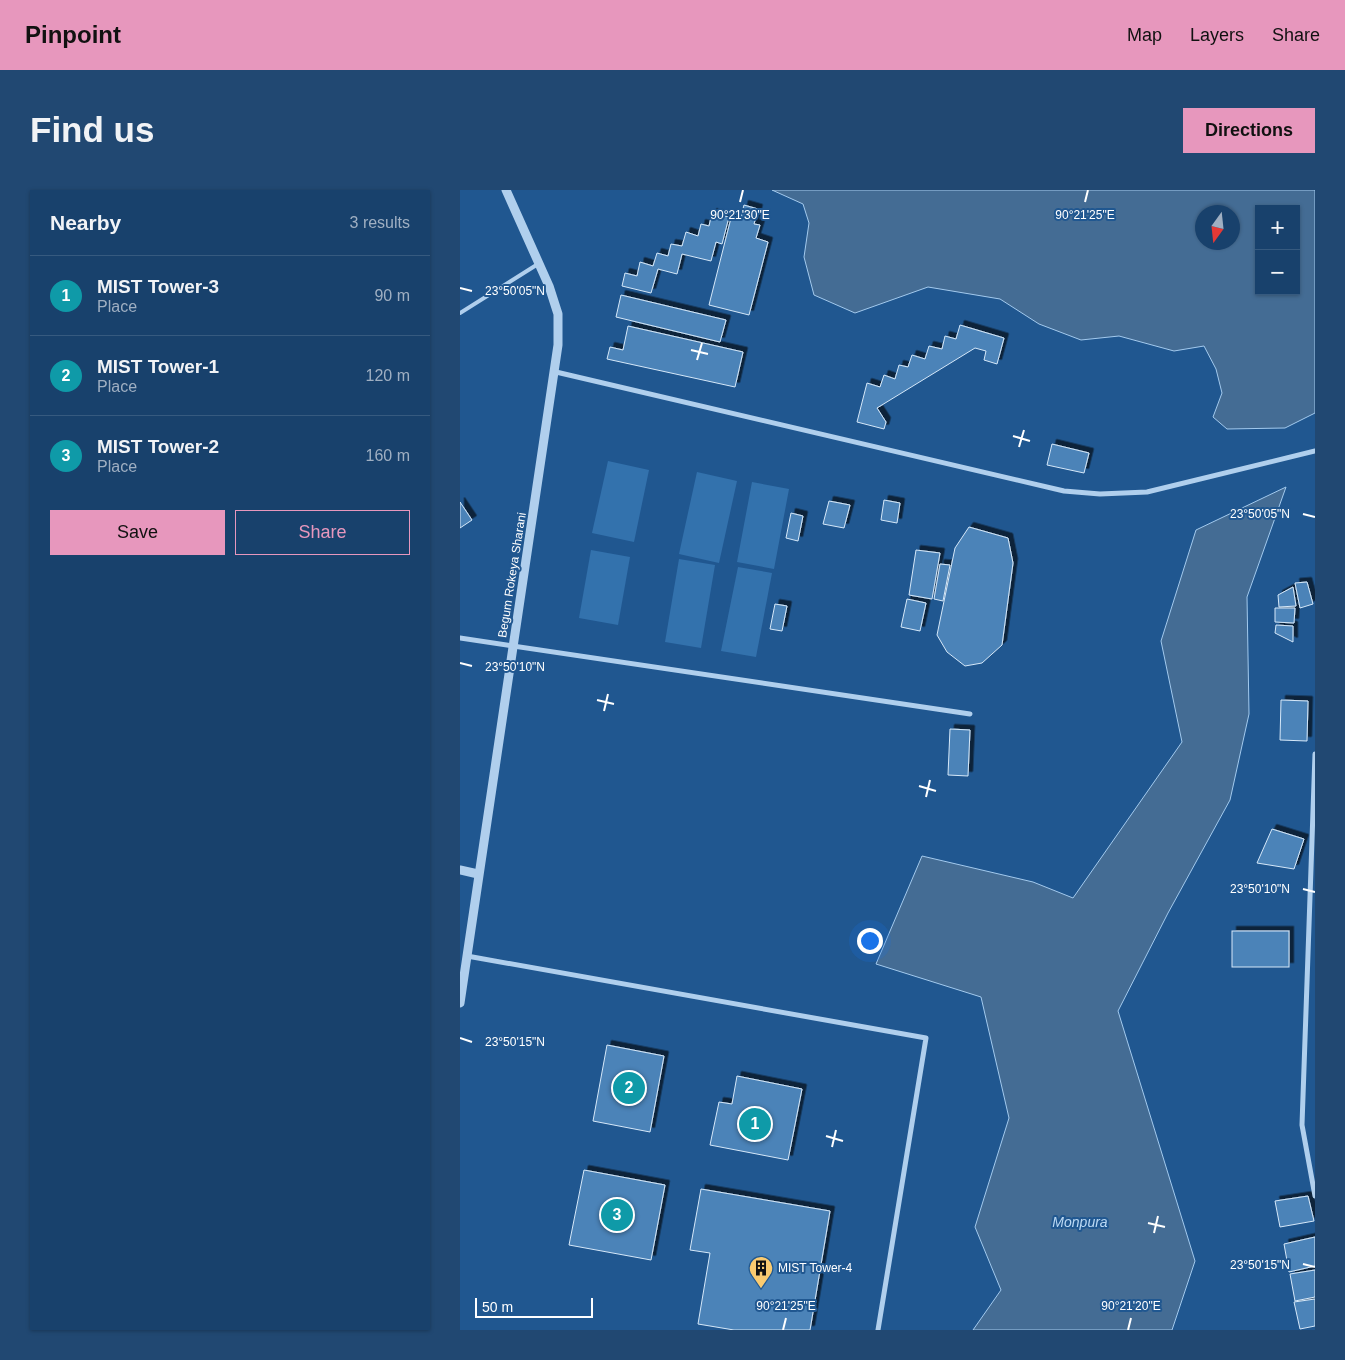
<!DOCTYPE html>
<html lang="en">
<head>
<meta charset="utf-8">
<style>
  body { margin:0; font-family:Helvetica,sans-serif; background:#214872; color:#f1f3f6 }
  .controls { position:absolute; right:15px; top:15px; display:grid; overflow:hidden; border-radius:0px; box-shadow:0 1px 4px #0004 }
  .controls button { width:45px; height:45px; display:grid; place-items:center; padding:0; border:0; border-bottom:1px solid #365a7f; background:#18416c; color:#f1f3f6; font:25px sans-serif }
  .compass { position:absolute; left:735px; top:15px; width:45px; height:45px; border-radius:50%; background:#18416c; box-shadow:0 1px 4px #0004; rotate:195deg }
  .scale { position:absolute; left:15px; bottom:12px; width:118px; box-sizing:border-box; padding-left:5px; border:2px solid #fff; border-top:0; font-size:14px; line-height:18px; white-space:nowrap; color:#fff; -webkit-text-stroke:4px #205790; paint-order:stroke }
  .you { position:absolute; left:409px; top:750px; width:18px; height:18px; margin:-12px; border:4px solid #fff; border-radius:50%; background:#1a73e8; box-shadow:0 0 0 8px #1a73e833 }
  .badge { display:grid; place-items:center; width:32px; height:32px; border-radius:50%; background:#e797bd; color:#fff; font-size:16px; font-weight:700 }
  .pin { position:absolute; translate:-50% -50%; border:2px solid #fff; box-shadow:0 1px 5px #0006 }
  .list { margin:0; padding:0; list-style:none }
  h2 { display:flex; justify-content:space-between; align-items:center; height:65px; margin:0; padding:0 20px; font-size:21px }
  h2 small { font-size:16px; font-weight:400; color:#9fafc2 }
  .list li { display:grid; grid-template-columns:32px 1fr auto; gap:15px; align-items:center; box-sizing:border-box; height:80px; padding:0 20px; border-top:1px solid #365a7f }
  .list b { display:block; font-size:19px; white-space:nowrap }
  .list p { margin:0; font-size:16px; white-space:nowrap; color:#9fafc2 }
  .list em { font-size:16px; font-style:normal; color:#9fafc2 }
  .actions { display:flex; gap:10px; padding:15px 20px }
  .actions a { flex:1; padding:11px 0; border:1px solid #e797bd; border-radius:0px; text-align:center; font-size:18px; color:#e797bd }
  .actions .main { background:#e797bd; color:#111 }
  .map { position:relative; flex:none; width:855px; height:1140px; overflow:hidden; border-radius:0px }
  header { display:flex; align-items:center; gap:30px; box-sizing:border-box; height:70px; padding:0 25px; background:#e797bd; color:#111 }
  header strong { font-size:24px }
  nav { display:flex; gap:28px; margin-inline-start:auto; font-size:18px }
  .intro { display:flex; align-items:center; justify-content:space-between; box-sizing:border-box; height:120px; padding:0 30px }
  h1 { margin:0; font-size:35px }
  .button { padding:12px 22px; border-radius:0px; background:#e797bd; color:#111; font-size:18px; font-weight:700 }
  main { display:flex; gap:30px; padding:0 30px }
  aside { flex:1; background:#18416c; border-radius:0px; box-shadow:0 1px 4px #0004 }
  .map>svg:first-child { display:block }
  .green { fill:#3372ad }
  .water { fill:#446c94; stroke:#a3caee; fill-rule:evenodd }
  .building { fill:#4c83b8; stroke:#d5e8f9; filter:url(#shadow) }
  .lines { fill:none; stroke-linecap:round; stroke-linejoin:round }
  .service { stroke:#b0cfed; stroke-width:4 }
  .minor { stroke:#b0cfed; stroke-width:5 }
  .tertiary { stroke:#b0cfed; stroke-width:9 }
  .ticks { fill:none; stroke:#fff; stroke-width:2 }
  .labels { text-anchor:middle; stroke-width:4; stroke-linejoin:round; paint-order:stroke }
  .street-label { font-size:12px; fill:#fff; stroke:#205790 }
  .poi-label { font-size:12px; fill:#fff; stroke:#205790; text-anchor:start }
  .water-label { font-size:14px; font-style:italic; fill:#bcd9f4; stroke:#205790 }
  .ticks-label { font-size:12px; text-anchor:middle; fill:#fff; stroke:#205790; stroke-width:4; stroke-linejoin:round; paint-order:stroke }
</style>
</head>
<body>
<header>
<strong>Pinpoint</strong>
<nav><a>Map</a><a>Layers</a><a>Share</a></nav>
</header>
<div class="intro"><h1>Find us</h1><a class="button">Directions</a></div>
<main>
<aside>
<h2>Nearby<small>3 results</small></h2>
<ul class="list">
<li><span class="badge" style="background:#0f9aa8">1</span><div><b>MIST Tower-3</b><p>Place</p></div><em>90 m</em></li>
<li><span class="badge" style="background:#0f9aa8">2</span><div><b>MIST Tower-1</b><p>Place</p></div><em>120 m</em></li>
<li><span class="badge" style="background:#0f9aa8">3</span><div><b>MIST Tower-2</b><p>Place</p></div><em>160 m</em></li>
</ul>
<div class="actions"><a class="main">Save</a><a>Share</a></div>
</aside>
<div class="map">
<svg width="855" height="1140" viewBox="0 0 855 1140">
  <defs>
    <filter id="shadow"><feDropShadow dx="4.5" dy="-4.5" stdDeviation="0" flood-color="#0009"/></filter>
  </defs>
  <rect width="100%" height="100%" fill="#205790"/>
  <g class="green">
    <polygon points="148,271 189,280 174,352 132,343"/>
    <polygon points="237,282 277,291 259,373 219,364"/>
    <polygon points="292,292 329,299 314,379 277,372"/>
    <polygon points="131,360 170,367 158,435 119,428"/>
    <polygon points="219,369 255,375 241,458 205,452"/>
    <polygon points="278,377 312,383 296,467 261,461"/>
  </g>
  <g class="water">
    <path d="M312,0h543v223l-30,15 -58,1 -14,-12 9,-24 -6,-24 -12,-23 -30,5 -55,-15 -38,4 -42,-16 -39,-25 -72,-12 -73,26 -41,-18 -10,-38 5,-34 -6,-19zM799,19h37v82h-37zM742,22h30v30h-30z"/>
    <polygon points="826,297 787,407 789,524 770,610 708,723 658,821 735,1071 712,1140 513,1140 541,1100 515,1037 549,928 521,807 416,774 462,666 573,692 613,708 722,552 701,451 736,340"/>
  </g>
  <g class="building">
    <polygon points="284,15 298,19 294,34 300,35 296,48 308,52 289,125 249,115 271,28 280,30"/>
    <polygon points="252,23 269,27 262,54 256,52 251,71 222,64 217,84 198,79 191,103 162,96 165,83 177,86 180,72 193,76 197,63 208,66 211,54 222,56 226,42 238,46 241,34 249,36"/>
    <polygon points="161,105 266,130 260,152 156,127"/>
    <polygon points="500,135 544,148 537,174 524,170 526,161 515,158 417,218 426,232 424,239 397,232 407,193 420,197 424,185 435,189 439,175 448,177 452,165 465,169 469,156 482,159 485,146 496,149"/>
    <polygon points="168,136 283,162 275,197 147,169 150,157 163,160"/>
    <polygon points="592,254 629,263 624,283 587,275"/>
    <polygon points="424,310 440,313 437,333 421,330"/>
    <polygon points="369,311 390,315 384,338 363,334"/>
    <polygon points="0,312 12,330 0,338"/>
    <polygon points="331,323 343,326 338,351 326,348"/>
    <polygon points="509,337 548,348 553,373 542,455 522,473 505,476 487,462 477,445 495,358"/>
    <polygon points="456,360 480,363 472,409 449,405"/>
    <polygon points="480,374 490,375 483,411 474,409"/>
    <polygon points="847,392 853,414 840,418 835,393"/>
    <polygon points="833,397 836,416 819,417 818,405"/>
    <polygon points="447,409 466,413 460,441 441,437"/>
    <polygon points="315,414 327,416 322,441 310,439"/>
    <polygon points="815,418 835,418 834,433 815,432"/>
    <polygon points="816,435 833,436 833,452 815,443"/>
    <polygon points="821,510 848,511 847,551 820,550"/>
    <polygon points="490,539 510,540 508,586 488,585"/>
    <polygon points="812,639 844,649 834,679 797,673"/>
    <rect x="772" y="741" width="57" height="36"/>
    <polygon points="147,855 204,866 190,942 133,931"/>
    <polygon points="277,886 342,899 328,970 250,955 259,912 272,914"/>
    <polygon points="124,980 205,995 191,1070 109,1055"/>
    <polygon points="241,999 370,1021 350,1140 274,1140 238,1134 250,1063 230,1060"/>
    <polygon points="848,1006 854,1031 820,1037 815,1011"/>
    <polygon points="855,1047 855,1076 829,1082 824,1054"/>
    <polygon points="855,1080 855,1107 835,1111 830,1084"/>
    <polygon points="855,1109 855,1136 840,1139 834,1112"/>
  </g>
  <g class="lines">
    <polyline class="service" points="0,123 78,74"/>
    <g class="minor">
      <polyline points="96,182 604,301 640,304 687,302 855,261"/>
      <polyline points="0,448 510,524"/>
      <polyline points="855,564 842,935 855,1006"/>
      <polyline points="7,766 466,848 418,1140"/>
    </g>
    <g class="tertiary">
      <polyline points="0,680 18,684"/>
      <polyline points="0,813 98,155 98,124 89,96 46,0"/>
    </g>
  </g>
  <path class="ticks" d="M280,12l3,-12M625,12l3,-12M0,98l12,3M231,160l17,4M237,170l5,-17M553,246l17,5M559,257l5,-17M843,324l12,3M0,473l12,3M137,510l17,4M144,521l4,-17M459,596l17,5M466,607l4,-17M843,699l12,3M0,848l12,4M366,946l17,5M372,957l4,-17M688,1033l17,4M694,1043l4,-17M843,1074l12,3M323,1140l3,-12M668,1140l3,-12"/>
  <defs>
    <g id="building-pin" transform="scale(1.25)"><path d="M0 17L-7.5 6A9.5 9.5 0 1 1 7.5 6Z" fill="#facb70" stroke="#205790"/><path d="M-4-6H4V6H1V3H-1V6H-4ZM-2.5-4.3h1.7v1.8h-1.7ZM.8-4.3h1.7v1.8H.8ZM-2.5-1h1.7V.8h-1.7ZM.8-1h1.7V.8H.8Z" fill="#111"/></g>
  </defs>
  <g fill-rule="evenodd">
    <use href="#building-pin" x="301" y="1078"/>
  </g>
  <g class="labels">
    <g class="street-label">
      <text transform="translate(52 385) rotate(-81)" y="4">Begum Rokeya Sharani</text>
    </g>
    <g class="poi-label">
      <text x="318" y="1082">MIST Tower-4</text>
    </g>
    <g class="water-label">
      <text x="620" y="1037">Monpura</text>
    </g>
  </g>
  <g class="ticks-label">
    <text x="280" y="29">90°21'30"E</text>
    <text x="625" y="29">90°21'25"E</text>
    <text x="55" y="105">23°50'05"N</text>
    <text x="800" y="328">23°50'05"N</text>
    <text x="55" y="481">23°50'10"N</text>
    <text x="800" y="703">23°50'10"N</text>
    <text x="55" y="856">23°50'15"N</text>
    <text x="800" y="1079">23°50'15"N</text>
    <text x="326" y="1120">90°21'25"E</text>
    <text x="671" y="1120">90°21'20"E</text>
  </g>
</svg>
<div class="controls">
<button>+</button>
<button>−</button>
</div>
<svg class="compass" viewBox="-18 -18 36 36"><path d="M0-13l5 13h-10z" fill="#e53935"/><path d="M0 13l5-13h-10z" fill="#9fafc2"/></svg>
<div class="scale">50 m</div>
<div class="you"></div>
<div class="pin badge" style="left:295px;top:934px;background:#0f9aa8">1</div>
<div class="pin badge" style="left:169px;top:898px;background:#0f9aa8">2</div>
<div class="pin badge" style="left:157px;top:1025px;background:#0f9aa8">3</div>
</div>
</main>
</body>
</html>
